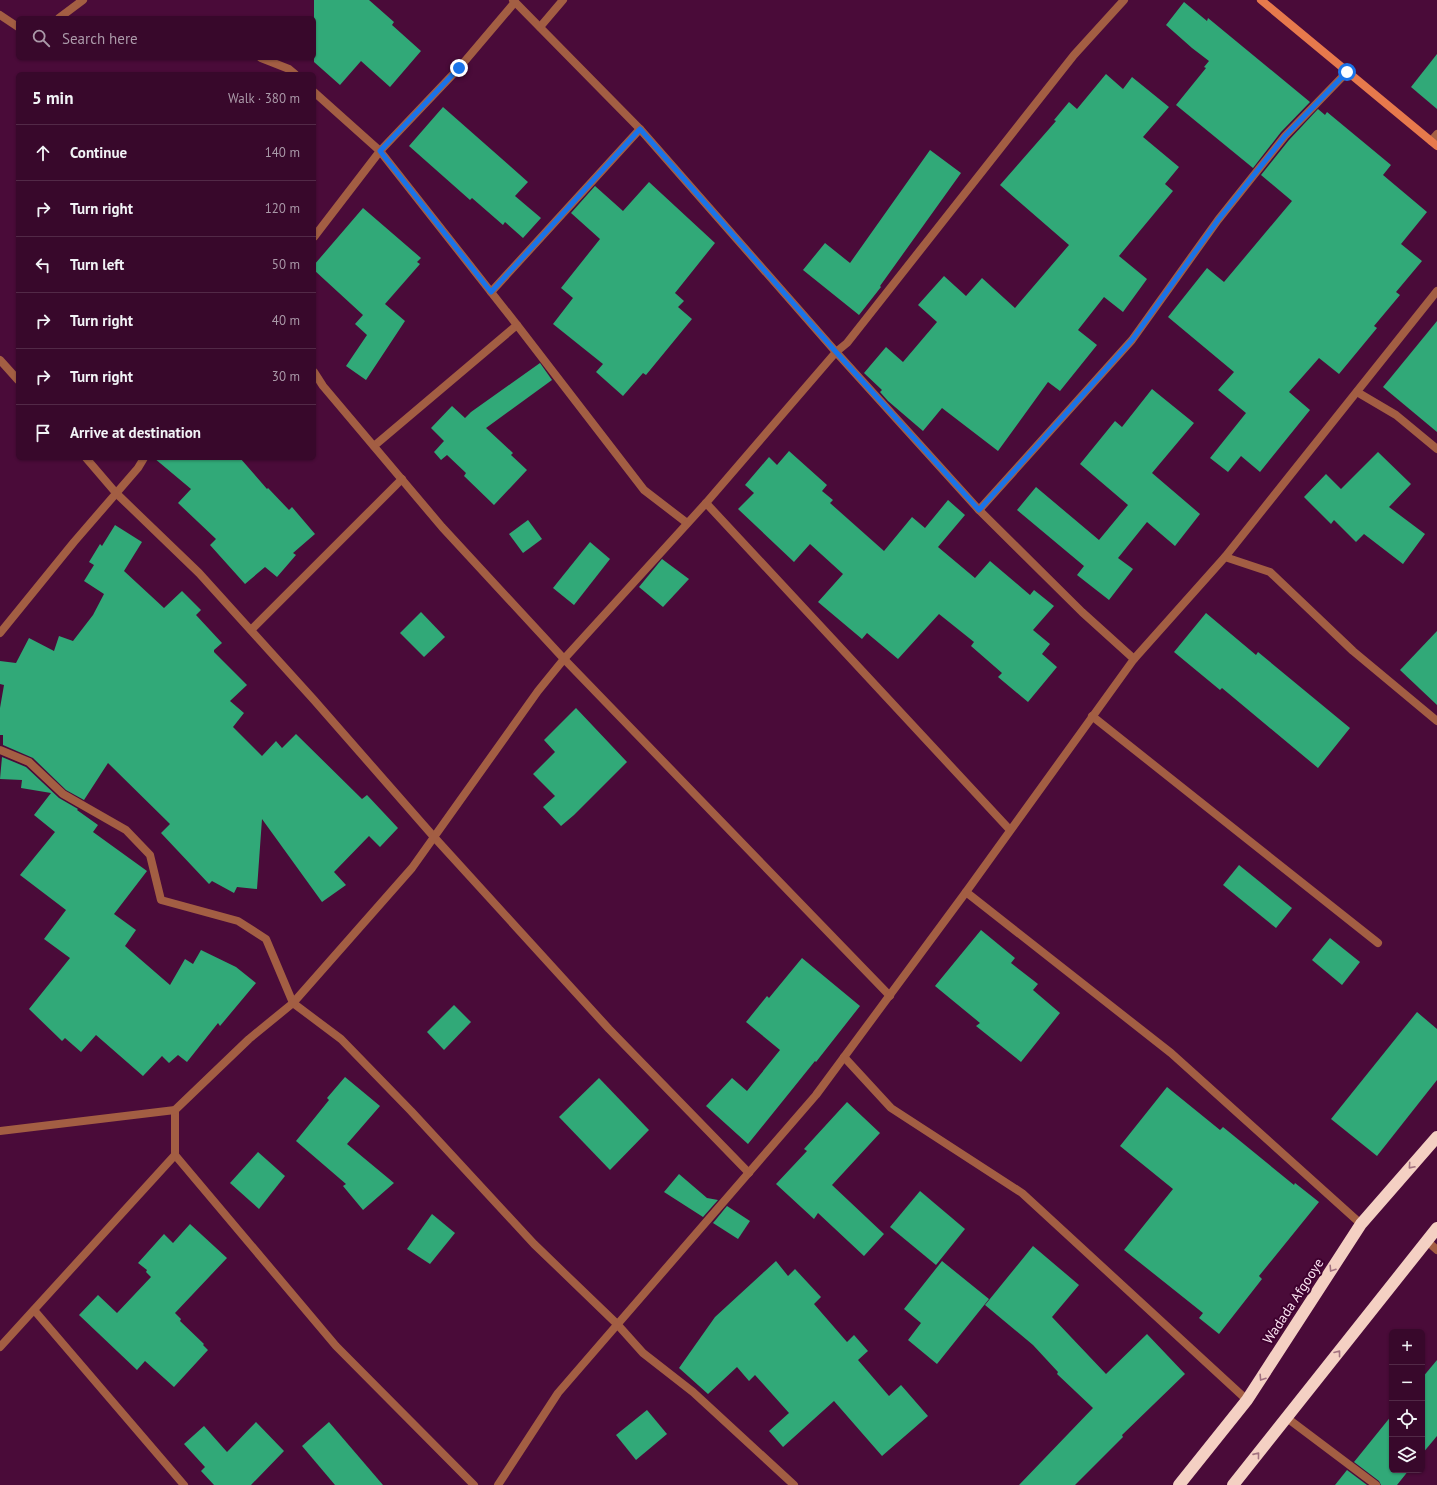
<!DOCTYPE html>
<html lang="en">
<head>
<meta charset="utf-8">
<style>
  body { margin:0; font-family:"PT Sans",sans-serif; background:#431637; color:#f1f3f6 }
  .controls { position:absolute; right:12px; bottom:12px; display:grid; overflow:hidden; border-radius:6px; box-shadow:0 1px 3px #0004 }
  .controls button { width:36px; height:36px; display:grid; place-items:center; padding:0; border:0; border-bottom:1px solid #522947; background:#38082b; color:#f1f3f6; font:20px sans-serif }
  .stop { position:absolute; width:12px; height:12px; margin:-9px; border:3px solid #1a73e8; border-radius:50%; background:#fff }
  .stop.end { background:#1a73e8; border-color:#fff; box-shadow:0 1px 4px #0008 }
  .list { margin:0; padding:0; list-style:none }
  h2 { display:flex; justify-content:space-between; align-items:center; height:52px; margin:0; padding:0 16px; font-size:17px }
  h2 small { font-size:13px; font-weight:400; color:#ab9aa9 }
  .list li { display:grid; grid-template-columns:26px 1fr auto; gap:12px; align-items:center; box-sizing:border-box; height:56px; padding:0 16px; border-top:1px solid #522947 }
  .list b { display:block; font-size:15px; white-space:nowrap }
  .list em { font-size:13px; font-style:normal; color:#ab9aa9 }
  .icon { flex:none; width:22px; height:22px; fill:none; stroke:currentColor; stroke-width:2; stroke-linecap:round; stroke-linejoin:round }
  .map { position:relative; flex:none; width:1437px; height:1485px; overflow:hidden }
  .search { position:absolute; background:#38082b; box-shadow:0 1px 3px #0004; left:16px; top:16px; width:300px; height:44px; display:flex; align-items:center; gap:10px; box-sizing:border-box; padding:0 14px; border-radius:6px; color:#ab9aa9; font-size:15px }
  .panel { position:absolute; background:#38082b; box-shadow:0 1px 3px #0004; left:16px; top:72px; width:300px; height:388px; border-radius:6px }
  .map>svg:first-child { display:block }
  .building { fill:#31a978 }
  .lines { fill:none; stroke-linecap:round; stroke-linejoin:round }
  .lane { stroke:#a35e43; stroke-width:8 }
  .street { stroke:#a35e43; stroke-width:8 }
  .secondary { stroke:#e7794c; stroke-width:8 }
  .highway { stroke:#f4d0c3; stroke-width:12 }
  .oneway { stroke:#a27280 }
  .route { stroke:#1a73e8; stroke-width:5 }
  .labels { text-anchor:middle; stroke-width:4; stroke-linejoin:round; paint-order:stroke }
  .street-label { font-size:14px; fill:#fbe3f1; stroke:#3e002e }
</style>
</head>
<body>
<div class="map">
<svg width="1437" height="1485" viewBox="0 0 1437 1485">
  <rect width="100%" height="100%" fill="#4a0b39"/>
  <g class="building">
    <polygon points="314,0 369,0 394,22 392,25 421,51 390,87 361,61 340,85 314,62"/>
    <polygon points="1184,2 1207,21 1208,18 1310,102 1281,132 1253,168 1176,105 1206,68 1204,67 1209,61 1192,48 1166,25"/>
    <polygon points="1437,54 1437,109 1411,87"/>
    <polygon points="1106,74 1123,89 1132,77 1169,107 1143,137 1179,167 1165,184 1173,191 1119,256 1147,279 1123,312 1104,297 1078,330 1097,345 1060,391 1048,382 998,451 942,408 923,431 888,401 880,392 882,390 864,373 886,347 903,362 937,322 918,305 944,276 966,296 982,278 1015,308 1069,245 1000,185 1056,121 1054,120 1069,102 1077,109"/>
    <polygon points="443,107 528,182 515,196 541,218 523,238 505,222 503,225 472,198 470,200 409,146"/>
    <polygon points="1318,109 1325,115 1327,112 1391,165 1383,175 1427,212 1401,244 1422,261 1396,292 1400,295 1374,326 1377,328 1339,374 1319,358 1289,392 1310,410 1260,472 1241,456 1228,472 1210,458 1246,413 1218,390 1234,372 1168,317 1207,268 1224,282 1292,201 1261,175 1289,140"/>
    <polygon points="930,150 961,173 880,286 881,287 859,315 803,270 825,243 850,263"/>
    <polygon points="649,182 715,243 675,293 684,301 678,307 692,319 646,375 643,373 623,396 596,372 603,364 553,324 573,298 561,288 600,239 571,213 595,186 623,211"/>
    <polygon points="363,208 421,258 417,262 420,264 385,304 405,321 366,380 346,366 367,335 355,324 363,315 314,270 314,265"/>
    <polygon points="1437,321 1437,432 1383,387"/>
    <polygon points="540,363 552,380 486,428 513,453 511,455 527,470 494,505 464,476 466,473 447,455 441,460 434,452 444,441 431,428 452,406 465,418 471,412"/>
    <polygon points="1152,389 1194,423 1152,473 1200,514 1175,546 1147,522 1118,558 1133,569 1109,600 1077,575 1084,566 1017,510 1036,487 1099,540 1128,505 1080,464 1115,421 1122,427"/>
    <polygon points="789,451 827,485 822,491 833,500 830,503 884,551 912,517 925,528 948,500 965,515 938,547 975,578 990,561 1030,595 1034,590 1054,606 1033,630 1050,644 1042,654 1057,667 1028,702 998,677 1002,673 971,646 974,642 939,614 898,659 867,633 862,639 818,602 843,574 810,544 794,562 738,509 754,493 745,485 769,457 777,465"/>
    <polygon points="1378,452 1411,484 1389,507 1425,534 1403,564 1364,534 1356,542 1334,520 1331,524 1304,497 1326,474 1341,489"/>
    <polygon points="154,458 240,458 267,489 268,488 289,510 292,507 315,534 293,553 296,555 277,577 265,567 245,584 210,545 216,539 178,503 191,489"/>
    <polygon points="528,520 542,539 523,553 509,534"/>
    <polygon points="115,525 142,542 124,571 164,608 182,591 201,610 196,615 222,643 214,650 214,652 247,685 230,701 244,713 233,727 262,756 276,741 282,748 296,734 362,799 367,795 398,828 380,847 369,836 334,872 346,885 322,902 262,819 257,889 237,887 234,893 212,881 209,884 161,833 170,824 108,763 84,800 66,790 33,758 3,745 3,735 0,735 0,708 4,685 0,684 0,661 16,663 29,638 54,651 59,636 73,641 93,615 104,594 84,581 94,565 89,562 100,544 102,546"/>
    <polygon points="590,542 610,559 574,605 553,588"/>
    <polygon points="662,559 689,579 663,607 639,587"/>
    <polygon points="421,612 445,637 424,657 400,633"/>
    <polygon points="1206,613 1256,655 1258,652 1350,728 1318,768 1222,688 1220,690 1174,652"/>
    <polygon points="1437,631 1437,705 1400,670"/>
    <polygon points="576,708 627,762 574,815 561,826 543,807 555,796 533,774 555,752 544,740"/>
    <polygon points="2,757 26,767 59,798 78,809 77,810 98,825 93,832 147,871 114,914 136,930 125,946 170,985 185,959 193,964 201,950 236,967 256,983 220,1026 218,1023 187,1062 178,1055 169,1063 162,1056 143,1076 96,1035 81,1052 65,1038 62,1041 29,1009 70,958 44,939 66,910 20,875 55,832 34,815 51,793 21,788 22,780 0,779"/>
    <polygon points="1239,865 1292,908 1276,928 1223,885"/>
    <polygon points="981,930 1015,958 1011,963 1038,984 1033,990 1060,1013 1021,1062 976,1026 980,1023 935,986"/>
    <polygon points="1330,938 1360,962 1342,985 1312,960"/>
    <polygon points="802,958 860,1006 816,1062 815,1061 748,1144 706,1106 732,1078 747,1091 780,1050 746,1022 767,996 769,998"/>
    <polygon points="454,1005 471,1022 444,1050 427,1032"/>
    <polygon points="1417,1012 1437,1029 1437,1080 1377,1156 1331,1119"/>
    <polygon points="345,1077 380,1106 347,1144 394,1183 363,1210 343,1186 346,1184 296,1141 329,1100 327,1098"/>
    <polygon points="599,1078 649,1130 610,1170 559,1117"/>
    <polygon points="1167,1087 1220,1130 1223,1127 1294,1185 1295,1183 1319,1202 1259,1276 1262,1279 1219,1334 1199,1318 1203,1313 1124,1250 1173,1189 1120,1146"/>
    <polygon points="847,1102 880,1133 832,1185 884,1234 864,1256 818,1213 814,1219 776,1184 807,1151 804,1149"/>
    <polygon points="258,1152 285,1176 259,1209 230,1183"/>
    <polygon points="679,1174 707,1198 718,1200 703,1217 664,1192"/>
    <polygon points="920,1191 965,1229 936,1265 890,1227"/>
    <polygon points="727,1206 750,1221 738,1239 713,1223"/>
    <polygon points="432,1214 455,1233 430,1264 407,1249"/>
    <polygon points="190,1224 227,1258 175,1313 181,1319 180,1321 204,1344 203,1345 208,1350 174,1387 145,1361 137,1370 79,1315 98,1295 117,1313 151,1277 146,1272 147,1270 138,1263 164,1234 173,1243"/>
    <polygon points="1033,1246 1079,1285 1052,1317 1106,1374 1147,1334 1185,1374 1122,1435 1123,1437 1075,1485 1019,1485 1093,1408 1057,1374 1058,1372 1033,1345 985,1305"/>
    <polygon points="776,1261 788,1276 795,1269 821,1297 814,1304 847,1342 854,1335 868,1351 858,1360 889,1396 901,1385 928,1416 882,1456 834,1401 783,1447 769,1431 789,1413 755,1375 749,1381 737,1367 708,1394 679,1368 715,1317"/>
    <polygon points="942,1261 989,1299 937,1364 908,1340 921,1323 904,1309"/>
    <polygon points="1437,1360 1437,1436 1422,1454 1422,1378"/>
    <polygon points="647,1410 667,1434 636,1460 616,1435"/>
    <polygon points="1392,1415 1392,1470 1409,1470 1397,1485 1381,1485 1379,1481 1354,1462"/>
    <polygon points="256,1422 284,1451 251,1485 214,1485 201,1471 205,1467 184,1444 204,1426 227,1452"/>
    <polygon points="329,1422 383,1485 335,1485 302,1446"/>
    <polygon points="1347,1470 1367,1485 1335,1485"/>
  </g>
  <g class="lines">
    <polyline class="lane" points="1092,716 1378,943"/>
    <g class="street">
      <polyline points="513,0 640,129 836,352 979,510 1082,612 1134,659"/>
      <polyline points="0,15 18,27"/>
      <polyline points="59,18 83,0"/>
      <polyline points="540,27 563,0"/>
      <polyline points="261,58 289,69 295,74"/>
      <polyline points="314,92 380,151 517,325 374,446"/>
      <polyline points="1431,141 1437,134"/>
      <polyline points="314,237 380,151 459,68 515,2"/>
      <polyline points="491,292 640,129"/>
      <polyline points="517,325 644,490 687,523"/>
      <polyline points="0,360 18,380"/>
      <polyline points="314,372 323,386 442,527 564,659 890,996"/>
      <polyline points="1357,392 1396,415 1437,449"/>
      <polyline points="86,458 116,493 199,573 314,700 434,837 609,1029 749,1173"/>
      <polyline points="706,503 1010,830"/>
      <polyline points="979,510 1132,340 1218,220 1285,136 1347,72"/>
      <polyline points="1225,557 1270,572 1353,651 1437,721"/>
      <polyline points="251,630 402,479"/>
      <polyline points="0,633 74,542 138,468 144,458"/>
      <polyline points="0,750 29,762 63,794 126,830 150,855 161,900 238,921 266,939 293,1003 341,1039 411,1111 534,1244 617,1324 643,1353 693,1392 794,1485"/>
      <polyline points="966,892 1171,1053 1361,1224"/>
      <polyline points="844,1057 891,1108 1022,1193 1247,1400"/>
      <polyline points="175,1110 175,1155 336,1346 474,1485"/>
      <polyline points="0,1131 175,1110 249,1039 293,1003 412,868 538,691 564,659 706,503 836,352 847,343 1074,55 1124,0"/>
      <polyline points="1427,1241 1437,1250"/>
      <polyline points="34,1310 184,1485"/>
      <polyline points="0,1347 175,1155"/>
      <polyline points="1287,1418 1376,1485"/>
      <polyline points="498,1485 558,1393 816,1095 966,892 1134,659 1225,557 1437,291"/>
    </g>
    <polyline class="secondary" points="1261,0 1437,146"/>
    <g class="highway">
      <polyline points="1179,1485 1247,1400 1361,1224 1437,1137"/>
      <polyline points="1233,1485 1437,1228"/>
    </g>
  </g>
  <defs><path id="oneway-chevron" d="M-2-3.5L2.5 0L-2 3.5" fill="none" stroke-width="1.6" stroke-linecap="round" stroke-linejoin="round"/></defs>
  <g class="oneway">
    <use href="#oneway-chevron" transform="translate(1411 1166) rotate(131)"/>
    <use href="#oneway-chevron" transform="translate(1332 1269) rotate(123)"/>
    <use href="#oneway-chevron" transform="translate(1338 1353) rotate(-52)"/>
    <use href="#oneway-chevron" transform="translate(1262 1378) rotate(123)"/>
    <use href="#oneway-chevron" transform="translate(1257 1455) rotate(-51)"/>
  </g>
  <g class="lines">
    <polyline class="route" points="459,68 380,151 491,292 640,129 836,352 979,510 1132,340 1218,220 1285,136 1347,72"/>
  </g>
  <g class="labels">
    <g class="street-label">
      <text transform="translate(1293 1301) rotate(-57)" y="5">Wadada Afgooye</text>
    </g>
  </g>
</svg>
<div class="controls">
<button>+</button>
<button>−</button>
<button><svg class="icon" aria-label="locate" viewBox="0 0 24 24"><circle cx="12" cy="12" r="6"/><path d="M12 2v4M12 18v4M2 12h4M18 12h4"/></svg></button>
<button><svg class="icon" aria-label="layers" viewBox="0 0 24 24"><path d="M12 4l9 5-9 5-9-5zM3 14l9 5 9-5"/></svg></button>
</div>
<div class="stop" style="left:1347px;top:72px"></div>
<div class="stop end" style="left:459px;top:68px"></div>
<div class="search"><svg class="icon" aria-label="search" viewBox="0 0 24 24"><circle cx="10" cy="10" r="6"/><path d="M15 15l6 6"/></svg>Search here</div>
<section class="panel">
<h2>5 min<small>Walk · 380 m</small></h2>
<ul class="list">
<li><svg class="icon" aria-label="ahead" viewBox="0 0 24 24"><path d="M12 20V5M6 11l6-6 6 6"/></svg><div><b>Continue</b></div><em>140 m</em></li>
<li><svg class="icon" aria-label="right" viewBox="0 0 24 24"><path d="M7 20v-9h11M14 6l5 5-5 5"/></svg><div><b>Turn right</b></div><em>120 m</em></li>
<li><svg class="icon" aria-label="left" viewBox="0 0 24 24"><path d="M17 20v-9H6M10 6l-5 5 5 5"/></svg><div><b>Turn left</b></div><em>50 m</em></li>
<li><svg class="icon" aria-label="right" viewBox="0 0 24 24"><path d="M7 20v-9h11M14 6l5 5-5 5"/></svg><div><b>Turn right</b></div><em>40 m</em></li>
<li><svg class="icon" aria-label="right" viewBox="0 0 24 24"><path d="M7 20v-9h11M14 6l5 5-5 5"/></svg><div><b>Turn right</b></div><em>30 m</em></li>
<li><svg class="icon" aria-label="arrive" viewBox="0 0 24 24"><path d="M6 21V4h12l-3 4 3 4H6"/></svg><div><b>Arrive at destination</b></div></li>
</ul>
</section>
</div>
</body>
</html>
